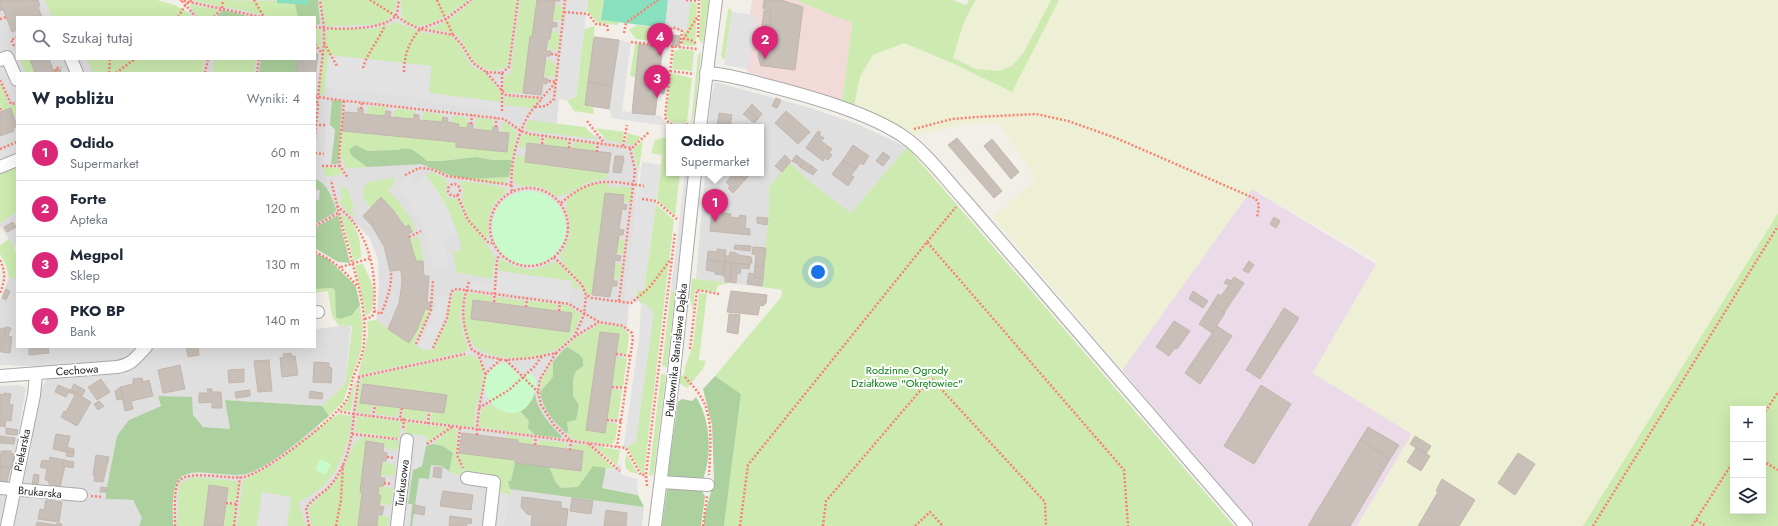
<!DOCTYPE html>
<html lang="pl">
<head>
<meta charset="utf-8">
<style>
  body { margin:0; font-family:Jost,sans-serif; background:#f6f6f7; color:#1f2937 }
  .controls { position:absolute; right:12px; bottom:12px; display:grid; overflow:hidden; border-radius:0px; box-shadow:0 4px 16px #0002 }
  .controls button { width:36px; height:36px; display:grid; place-items:center; padding:0; border:0; border-bottom:1px solid #e0e1e3; background:#fff; color:#1f2937; font:20px sans-serif }
  .you { position:absolute; left:818px; top:272px; width:14px; height:14px; margin:-10px; border:3px solid #fff; border-radius:50%; background:#1a73e8; box-shadow:0 0 0 6px #1a73e833 }
  .badge { display:grid; place-items:center; width:26px; height:26px; border-radius:50%; background:#db2777; color:#fff; font-size:13px; font-weight:700 }
  .pin { position:absolute; translate:-50% -33px; filter:drop-shadow(0 1px 2px #0008) }
  .pin::after { content:''; position:absolute; top:21px; width:14px; height:12px; background:inherit; clip-path:polygon(0 0,100% 0,50% 100%) }
  .popup { position:absolute; left:666px; top:124px; width:98px; height:52px; box-sizing:border-box; display:grid; place-content:center; border-radius:0px; background:#fff; filter:drop-shadow(0 1px 3px #0005); font-size:13px; white-space:nowrap; color:#747a83 }
  .popup b { font-size:15px; color:#1f2937 }
  .popup::after { content:''; position:absolute; left:50%; top:100%; margin-left:-8px; border:8px solid transparent; border-top-color:#fff }
  .list { margin:0; padding:0; list-style:none }
  h2 { display:flex; justify-content:space-between; align-items:center; height:52px; margin:0; padding:0 16px; font-size:17px }
  h2 small { font-size:13px; font-weight:400; color:#747a83 }
  .list li { display:grid; grid-template-columns:26px 1fr auto; gap:12px; align-items:center; box-sizing:border-box; height:56px; padding:0 16px; border-top:1px solid #e0e1e3 }
  .list b { display:block; font-size:15px; white-space:nowrap }
  .list p { margin:0; font-size:13px; white-space:nowrap; color:#747a83 }
  .list em { font-size:13px; font-style:normal; color:#747a83 }
  .icon { flex:none; width:22px; height:22px; fill:none; stroke:currentColor; stroke-width:2; stroke-linecap:round; stroke-linejoin:round }
  .map { position:relative; flex:none; width:1778px; height:526px; overflow:hidden }
  .search { position:absolute; background:#fff; box-shadow:0 4px 16px #0002; left:16px; top:16px; width:300px; height:44px; display:flex; align-items:center; gap:10px; box-sizing:border-box; padding:0 14px; border-radius:0px; color:#747a83; font-size:15px }
  .panel { position:absolute; background:#fff; box-shadow:0 4px 16px #0002; left:16px; top:72px; width:300px; height:276px; border-radius:0px }
  .map>svg:first-child { display:block }
  .residential { fill:#e0dfdf }
  .commercial { fill:#f2dad9 }
  .industrial { fill:#ebdbe8 }
  .farmland { fill:#eef0d5 }
  .grass { fill:#cdebb0; fill-rule:evenodd }
  .forest { fill:#add19e }
  .park { fill:#c8facc }
  .pitch { fill:#88e0be }
  .parking { fill:#e2e2e2 }
  .building { fill:#c7bfb8; stroke:#c4b6ab }
  .lines { fill:none; stroke-linecap:round; stroke-linejoin:round }
  .minor-casing { stroke:#a9a9a9; stroke-width:14 }
  .path { stroke:#fa8072; stroke-width:2.5; stroke-dasharray:2 2; stroke-linecap:butt }
  .minor { stroke:#fff; stroke-width:12 }
  .labels { text-anchor:middle; stroke-width:4; stroke-linejoin:round; paint-order:stroke }
  .street-label { font-size:11px; fill:#222; stroke:#fff }
  .park-label { font-size:11px; fill:#0c8416; stroke:#fff }
</style>
</head>
<body>
<div class="map">
<svg width="1778" height="526" viewBox="0 0 1778 526">
  <rect width="100%" height="100%" fill="#f2efe9"/>
  <g class="residential">
    <polygon points="0,0 67,0 74,17 17,17 17,59 92,59 98,73 17,73 17,169 0,175"/>
    <polygon points="193,0 569,0 556,129 637,142 639,165 627,330 614,443 604,442 595,499 644,507 642,526 173,526 175,487 178,481 185,475 197,473 239,475 249,473 275,459 317,426 348,433 356,381 374,346 379,285 378,259 370,239 357,224 349,221 315,252 315,73 202,73 204,59 315,59 315,17 192,17 189,13"/>
    <polygon points="715,82 811,108 857,124 907,147 851,214 814,185 790,164 769,187 769,211 762,287 696,279 705,173 761,173 761,127 708,127 711,98"/>
    <polygon points="17,212 17,248 16,249 0,226 0,223"/>
    <polygon points="9,278 17,278 17,347 315,347 315,329 351,325 345,384 322,406 226,400 230,429 203,427 193,415 158,396 161,406 129,420 106,492 106,499 133,500 142,518 139,526 13,526 30,453 40,389 56,367 0,365 0,300"/>
    <polygon points="19,385 26,388 10,483 2,526 0,526 0,386"/>
  </g>
  <polygon class="commercial" points="752,0 795,0 852,22 842,102 748,72 745,67 746,43"/>
  <polygon class="industrial" points="1252,189 1376,264 1313,373 1412,434 1357,526 1252,526 1122,370"/>
  <g class="farmland">
    <polygon points="976,0 1051,0 1024,52 1012,66 998,71 976,69 953,58 960,35 971,6"/>
    <polygon points="1059,0 1778,0 1778,213 1583,526 1357,526 1412,434 1313,373 1378,261 1252,189 1122,370 993,217 1036,179 998,123 966,124 915,135 854,107 860,76 873,54 904,43 952,63 1012,92"/>
  </g>
  <g class="grass">
    <polygon points="45,0 157,0 175,5 189,13 192,17 52,17"/>
    <polygon points="191,0 277,1 278,3 295,4 298,17 274,17"/>
    <path d="M321,0h76c-3,24 -19,25 -39,25 -10,0 -21,1 -31,2l-3,-4z"/>
    <path d="M469,0c-18,14 -71,50 -68,0z"/>
    <path d="M474,0h43l-9,65c-15,12 -32,2 -40,-12 -4,-7 -6,-14 -12,-18 -9,-5 -21,-5 -31,-6 16,-1 37,-19 49,-29z"/>
    <polygon points="520,0 537,0 532,37 530,37 523,93 507,93 504,91 504,77 511,72"/>
    <polygon points="588,0 604,0 601,20 618,22 619,25 598,23 587,11"/>
    <polygon points="701,0 709,0 703,44 699,40"/>
    <path d="M795,0h158l13,5 3,-5h7c-12,17 -17,38 -23,58l23,11 22,2 14,-5 12,-14 27,-52h8l-47,92 -60,-29 -48,-20 -31,12 -13,21 -6,31 -12,-5 10,-79z"/>
    <polygon points="690,2 697,3 695,46 682,45 683,32 686,32"/>
    <polygon points="188,4 219,10 212,17 198,17"/>
    <polygon points="554,4 560,5 563,9 562,21 553,20"/>
    <polygon points="730,8 732,12 725,58 723,60 721,56 728,10"/>
    <polygon points="396,22 423,33 448,35 456,39 472,67 484,72 501,92 500,102 429,93 431,66 329,55 324,95 319,94 326,31 330,29 374,29"/>
    <polygon points="637,25 666,29 665,43 662,42 662,39 653,37 653,41 636,39 629,30"/>
    <polygon points="595,26 585,105 593,107 594,114 574,111 567,100 576,97 584,29"/>
    <polygon points="315,28 321,30 322,32 321,50 315,43"/>
    <polygon points="551,31 556,31 560,36 558,50 547,49"/>
    <polygon points="635,44 639,44 635,77 630,76"/>
    <polygon points="682,49 694,51 692,71 672,69 674,51"/>
    <polygon points="701,52 695,113 691,123 698,55"/>
    <polygon points="20,59 31,59 35,73 25,73"/>
    <polygon points="87,59 204,59 202,73 93,73"/>
    <polygon points="214,59 256,59 254,73 213,73"/>
    <polygon points="545,60 550,60 556,66 555,77 543,76"/>
    <polygon points="671,73 692,78 687,122 683,123 671,122 666,117"/>
    <polygon points="0,82 9,106 17,105 17,114 14,116 10,108 2,111 0,103"/>
    <polygon points="504,97 540,99 532,108 504,105"/>
    <polygon points="369,106 386,107 385,116 366,114"/>
    <polygon points="397,109 415,111 414,119 394,117 394,112"/>
    <polygon points="424,112 443,115 442,122 422,120"/>
    <polygon points="452,116 468,118 467,128 458,127 459,124 452,123"/>
    <polygon points="476,118 494,120 492,131 476,130"/>
    <polygon points="529,120 585,127 597,139 530,131 525,128"/>
    <polygon points="503,121 517,132 512,160 492,160 476,157 443,161 427,161 402,148 398,150 368,151 356,145 352,146 352,156 367,167 345,169 345,165 340,154 342,131 456,142 456,147 507,152 509,133 502,132"/>
    <polygon points="595,128 624,132 622,143 607,140"/>
    <polygon points="627,133 641,137 635,145 626,144"/>
    <polygon points="525,134 539,137 540,139 539,144 527,143 526,148 519,147 520,137"/>
    <polygon points="547,137 565,140 568,143 568,148 544,145 545,139"/>
    <polygon points="661,138 669,138 669,173 680,173 675,216 657,200 662,155 651,153 655,140"/>
    <polygon points="643,140 639,170 633,150"/>
    <polygon points="574,142 594,144 596,152 571,148"/>
    <polygon points="907,147 1234,526 724,526 741,394 715,376 781,297 782,290 762,287 769,211 769,187 790,163 814,185 851,213"/>
    <polygon points="517,155 525,156 525,162 608,173 606,178 589,182 566,195 560,196 555,196 543,188 536,186 522,186 516,184 512,178"/>
    <polygon points="17,166 17,212 0,223 0,173"/>
    <polygon points="324,167 340,168 343,173 336,176 327,176 324,172"/>
    <path d="M433,172l9,5 6,6 -3,6c1,8 4,11 12,10l10,22 17,19 9,14 2,4 -3,21 -36,-7 -3,-20 8,-2v-6c-8,-25 -18,-48 -35,-68l3,-3z"/>
    <path d="M509,177c-6,13 -30,3 -41,2z"/>
    <path d="M394,178l1,4 -7,9c9,8 26,27 27,40l-3,1 -3,-7 -4,2 -12,-17 -12,-13 -10,10c-8,-7 -11,-15 -4,-25z"/>
    <path d="M462,181l41,6 3,3c-1,4 -4,6 -8,9 -9,11 -12,25 -9,39h-4l-15,-16 -9,-23 3,-8 -4,-8z"/>
    <path d="M608,183v4h21l3,3 -2,13 -7,-1 1,-7 -19,-2 -13,102 -6,-1c-6,-15 -23,-25 -26,-39 8,-11 12,-22 9,-35 0,-4 -3,-8 -3,-12 -1,-19 28,-24 42,-25z"/>
    <polygon points="340,185 348,190 354,207 351,210 355,214 352,217 338,201 342,200"/>
    <path d="M656,204l18,16 -30,254h-2l-15,-27 9,-6 7,-138 -2,1c-4,-5 -5,-8 -4,-15l7,1z"/>
    <path d="M1778,213v313h-195zM1733,409h30v102h-30z"/>
    <path d="M343,215c15,8 18,28 18,42l-7,5 -13,-46z"/>
    <polygon points="418,236 424,261 416,261 410,239"/>
    <path d="M9,239c10,14 8,23 8,39h-8l-3,-13 -6,-11v-9z"/>
    <polygon points="618,239 625,240 623,254 616,253"/>
    <path d="M502,259c10,8 23,12 36,9 8,-2 13,-8 21,-4l20,22 2,4 -9,-3v-6l-73,-10v-9z"/>
    <path d="M363,264c3,7 8,16 10,23 2,8 1,27 -7,29l-11,-51z"/>
    <polygon points="615,264 622,265 620,279 613,278"/>
    <polygon points="692,278 696,279 730,283 718,285 716,292 695,290 693,311 690,298"/>
    <polygon points="332,288 335,290 352,315 360,305 363,328 361,351 343,402 329,416 322,406 345,384 352,327 351,325 339,326 332,316 328,291 315,293 315,289"/>
    <polygon points="671,289 675,294 667,367 662,366"/>
    <polygon points="459,291 464,293 460,318 462,331 468,348 465,352 358,375 368,335 367,321 376,320 409,343 417,330 425,309 429,310 424,324 413,344 422,349 433,350 447,322 453,294"/>
    <path d="M467,293l25,3 -1,6 -18,-2 -2,19 98,13 3,-19 -12,-2 1,-6h5l16,10c-6,11 -10,23 -20,31 -22,15 -75,19 -92,-5 -9,-14 -5,-33 -3,-48z"/>
    <polygon points="699,293 707,294 699,360 706,361 703,369 687,388 679,383 680,376 684,375 685,367 693,345"/>
    <polygon points="496,297 525,301 524,306 495,302"/>
    <polygon points="529,301 557,304 556,311 528,307"/>
    <polygon points="600,324 622,327 629,334 627,354 617,353 619,334 600,332 586,430 605,432 607,422 618,424 615,441 611,445 573,439 567,434 568,429 567,422 576,420 578,406 573,396 573,379 576,371 583,366 583,359 579,354 567,347 574,339"/>
    <path d="M468,355c23,2 14,33 9,47 -3,7 -2,17 -3,25l-43,-5v-10l13,1 2,-18 -83,-11 -3,18 12,2 -2,10 -13,-2 -1,-2 5,-32z"/>
    <polygon points="616,357 627,358 623,387 612,385"/>
    <polygon points="553,362 553,378 540,392 542,378"/>
    <polygon points="661,374 666,375 654,473 652,476 649,475"/>
    <polygon points="356,379 351,411 341,410 347,402"/>
    <polygon points="611,389 622,390 618,419 607,418"/>
    <path d="M491,404c8,8 18,10 29,7l9,11 1,10 5,3 -56,-8 2,-18z"/>
    <polygon points="375,405 400,408 397,417 376,414"/>
    <polygon points="403,408 428,411 425,421 404,418"/>
    <path d="M340,414l12,2c-6,39 -15,69 -54,86l8,24h-19l4,-29 -29,-5 -5,34h-20l6,-46 30,-15 60,-48z"/>
    <polygon points="357,416 402,422 399,438 355,432"/>
    <polygon points="406,422 449,428 426,443 427,436 404,438"/>
    <polygon points="452,428 457,429 456,455 465,475 451,473 449,471 453,453 443,446 433,444"/>
    <polygon points="508,435 533,439 534,445 518,443 518,440 506,439"/>
    <polygon points="363,437 400,441 398,449 388,450 388,448 384,447 384,444 366,442 360,492 362,493 358,526 312,526 308,511 310,506 333,485 343,470 354,443"/>
    <polygon points="541,440 566,443 568,449 538,446"/>
    <polygon points="574,444 588,445 614,468 588,472 578,487 561,488 556,483 549,467 581,471 583,452 570,450"/>
    <polygon points="594,446 620,450 618,462 616,465"/>
    <polygon points="459,453 515,460 511,481 508,481 511,490 510,497 507,497 508,494 500,492 501,480 467,475 459,456"/>
    <path d="M626,453l12,21c-15,-3 -13,-8 -12,-21z"/>
    <polygon points="382,461 396,466 395,475 380,476"/>
    <polygon points="193,477 236,481 239,484 236,502 227,501 228,488 209,486 204,526 177,526 179,484"/>
    <polygon points="379,486 393,488 391,505 379,504 381,495 378,495"/>
    <polygon points="226,504 236,505 233,526 223,526"/>
    <polygon points="378,515 389,517 388,526 377,526"/>
  </g>
  <g class="forest">
    <polygon points="300,0 318,0 320,24 315,25 315,17 298,17 295,4"/>
    <polygon points="223,10 252,17 216,17"/>
    <polygon points="261,59 298,59 296,73 259,73"/>
    <polygon points="332,100 342,101 338,164 331,164 335,130 330,125"/>
    <path d="M355,145l13,6 30,-1c12,-5 20,3 29,11h16l33,-4 16,3h20l-3,17 -41,2 -16,-3 -31,-12 -54,3 -15,-11 -3,-6z"/>
    <path d="M315,179c12,4 17,18 21,30l-2,4 -19,11v-25l4,1 1,-10h-5z"/>
    <polygon points="338,215 350,263 338,262 315,248 315,228"/>
    <polygon points="315,253 328,259 351,281 356,287 360,305 352,315 340,319 336,317 335,290 332,288 315,289"/>
    <path d="M567,347l12,7 4,5v7l-7,5 -3,8v17l6,9 -3,15 -9,2 1,7 -1,5c-14,-13 -24,-24 -27,-42l13,-15v-15l10,-12z"/>
    <polygon points="715,376 741,394 724,526 704,526 704,517 714,481 712,425 703,389"/>
    <path d="M535,393c1,16 15,32 27,43l-1,2 -26,-3 -7,-7 1,-7 -9,-10 12,-11z"/>
    <path d="M158,396l34,1 1,18 10,12 27,2 -5,-29 97,6 7,10c-22,18 -54,48 -80,57 -19,7 -54,-8 -69,5 -9,8 -7,36 -7,48h-34l3,-8 -9,-18 -27,-1v-7l11,-56 12,-16 32,-14z"/>
    <path d="M696,397c14,22 17,57 7,82l-5,3 -29,-5 -1,-3 10,-72 4,-3 10,2z"/>
    <polygon points="433,444 443,446 453,453 449,471 441,466 431,465 429,479 419,478 412,526 410,526 412,504 408,504 413,470 422,466 426,446"/>
    <polygon points="515,463 549,467 556,483 561,488 578,487 593,466 606,468 603,488 638,495 644,507 510,489 508,481 511,481"/>
    <polygon points="670,488 696,489 702,491 705,496 701,526 662,526 667,490"/>
  </g>
  <g class="park">
    <circle cx="529" cy="228" r="37"/>
    <path d="M505,362l17,16 7,-6 8,9c-10,73 -90,2 -32,-19z"/>
    <polygon points="320,459 331,464 325,475 315,470"/>
  </g>
  <g class="pitch">
    <polygon points="277,0 308,0 308,5 277,3"/>
    <polygon points="604,0 668,0 665,28 601,20"/>
  </g>
  <g class="parking">
    <polygon points="568,0 588,0 576,97 567,100 556,99"/>
    <polygon points="668,0 691,0 686,32 665,28"/>
    <polygon points="732,12 756,15 748,69 724,65"/>
    <polygon points="619,40 631,43 622,111 661,116 668,126 611,118 611,112 609,109"/>
    <polygon points="329,55 431,66 429,93 500,102 502,111 428,102 428,100 413,97 342,90 325,87"/>
    <polygon points="65,59 80,59 79,61 87,59 93,73 71,73"/>
    <polygon points="16,78 17,99 12,101 5,82"/>
    <polygon points="327,125 330,125 335,130 330,166 322,166"/>
    <polygon points="17,144 17,160 0,167 0,151"/>
    <polygon points="642,162 661,165 644,291 637,290 636,294 640,302 624,301"/>
    <polygon points="685,173 689,173 675,294 671,289"/>
    <polygon points="426,176 437,190 448,209 458,235 443,240 446,250 448,267 433,268 430,247 424,228 407,198 397,189 408,178 414,185"/>
    <polygon points="499,271 572,281 570,301 469,288 471,282 497,285"/>
    <polygon points="441,295 449,299 442,326 431,350 422,349 418,346 433,316"/>
    <polygon points="643,302 654,312 636,441 623,450 639,339 641,304"/>
    <polygon points="407,434 427,436 422,466 413,470 416,443 406,442"/>
    <polygon points="617,464 621,465 621,473 622,475 637,479 638,495 602,488 606,468 613,469"/>
    <polygon points="262,492 291,497 287,526 257,526"/>
    <polygon points="500,492 508,494 508,497 510,497 504,526 496,526"/>
    <polygon points="403,504 412,504 410,526 401,526"/>
  </g>
  <g class="building">
    <polygon points="0,0 38,0 40,6 38,7 42,17 17,17 17,30 12,32 3,9 0,11"/>
    <polygon points="537,0 560,0 560,1 555,1 552,22 557,23 557,27 552,27 550,39 548,39 546,51 551,51 550,56 546,56 543,78 548,79 547,84 543,83 541,95 523,93 530,36 532,37"/>
    <polygon points="764,0 781,0 803,7 795,70 765,66 763,62 763,57 767,53 768,40 766,35 766,30 770,26 771,12 766,12 763,8"/>
    <polygon points="764,11 771,12 770,26 766,30 766,35 768,40 767,53 763,57 763,62 765,66 761,66 758,56"/>
    <polygon points="673,35 680,36 679,46 672,45"/>
    <polygon points="594,37 619,40 612,86 588,82"/>
    <polygon points="639,44 663,47 659,77 666,77 664,94 658,92 655,115 632,113"/>
    <polygon points="315,54 318,54 315,78 315,73 296,73 298,59 315,59"/>
    <polygon points="30,59 49,59 54,72 60,69 61,73 35,73"/>
    <polygon points="588,82 612,86 609,109 585,105"/>
    <polygon points="776,98 781,100 777,108 772,106"/>
    <polygon points="752,104 762,114 758,119 747,110"/>
    <polygon points="11,108 17,127 13,128 14,131 0,136 0,112"/>
    <polygon points="358,108 363,109 363,114 385,116 386,111 388,111 391,112 390,117 414,119 414,114 419,115 419,120 442,122 443,117 448,118 447,122 459,124 458,127 467,128 468,123 473,124 473,129 492,131 493,127 498,127 498,132 509,133 507,152 456,147 456,142 342,131 344,112 358,113"/>
    <polygon points="747,110 758,119 754,123 743,114"/>
    <polygon points="786,111 810,132 798,144 775,123"/>
    <polygon points="719,113 732,115 730,127 717,127"/>
    <polygon points="818,131 821,133 819,135 824,138 821,141 832,149 829,153 832,155 828,160 825,158 823,161 806,148"/>
    <polygon points="957,138 1002,191 994,198 948,145"/>
    <polygon points="992,139 1019,172 1011,179 984,146"/>
    <polygon points="527,143 611,153 608,173 525,162"/>
    <polygon points="853,145 869,156 863,165 860,163 856,169 843,160"/>
    <polygon points="883,152 890,157 883,166 876,161"/>
    <polygon points="785,155 791,161 782,172 775,166"/>
    <polygon points="796,155 800,158 796,163 792,161"/>
    <polygon points="615,156 623,156 624,159 621,173 613,172"/>
    <polygon points="800,158 804,161 800,167 796,163"/>
    <polygon points="843,160 856,169 851,175 854,177 848,186 832,174"/>
    <polygon points="804,161 812,166 808,172 800,167"/>
    <polygon points="812,166 817,170 813,175 808,172"/>
    <polygon points="734,173 737,173 745,180 733,193 728,188 730,186 726,182"/>
    <polygon points="737,173 751,173 745,180"/>
    <polygon points="605,193 624,195 623,204 627,205 626,210 622,209 619,229 624,230 623,235 619,235 616,255 621,256 620,261 615,260 613,281 617,281 617,286 612,286 610,297 592,295"/>
    <polygon points="381,197 393,210 405,227 409,225 412,232 408,234 416,261 423,261 424,276 429,276 427,302 431,303 430,310 425,309 417,330 409,343 388,329 399,303 402,283 401,270 390,271 384,246 372,226 363,216"/>
    <polygon points="712,212 731,214 730,217 739,218 740,215 746,216 745,228 750,229 750,235 710,231"/>
    <polygon points="757,217 768,218 767,225 757,223"/>
    <polygon points="1274,217 1280,221 1276,228 1270,224"/>
    <polygon points="13,222 16,227 7,232 4,227"/>
    <polygon points="735,245 751,246 750,251 734,249"/>
    <polygon points="753,247 766,248 764,267 755,266 756,254 752,254"/>
    <polygon points="717,249 726,250 725,262 707,260 708,251 717,252"/>
    <polygon points="730,252 736,253 738,255 751,257 752,263 750,263 750,265 725,262 725,256 729,256"/>
    <polygon points="707,260 725,262 723,275 715,274 715,272 706,270"/>
    <polygon points="1249,261 1254,265 1248,273 1243,270"/>
    <polygon points="725,262 732,263 730,282 725,282 725,278 723,275"/>
    <polygon points="732,263 750,265 749,269 741,268 740,274 737,273 736,283 730,282"/>
    <polygon points="755,266 764,267 763,278 754,277"/>
    <polygon points="749,273 754,274 754,277 763,278 762,286 747,284"/>
    <polygon points="1234,277 1244,283 1224,313 1212,304 1218,294 1221,296 1229,285 1224,283 1227,279 1231,281"/>
    <polygon points="6,289 10,291 6,300 2,298"/>
    <polygon points="731,291 767,295 766,303 763,306 760,305 758,315 727,312"/>
    <polygon points="1193,291 1208,301 1203,308 1189,299"/>
    <polygon points="473,300 572,313 569,332 471,319"/>
    <polygon points="1212,304 1225,313 1212,333 1199,324"/>
    <polygon points="1284,308 1299,318 1260,379 1246,370"/>
    <polygon points="729,314 740,315 738,334 727,332"/>
    <polygon points="1174,321 1190,331 1177,349 1175,348 1169,356 1156,347"/>
    <polygon points="1217,326 1232,336 1200,384 1185,373"/>
    <polygon points="5,327 11,328 8,336 12,337 10,353 1,352"/>
    <polygon points="1,328 5,329 1,352 0,334"/>
    <polygon points="600,332 619,334 605,433 586,430"/>
    <polygon points="29,347 48,347 49,353 29,355"/>
    <polygon points="186,347 198,347 199,355 188,357"/>
    <polygon points="291,353 291,356 295,356 298,375 282,377 280,358 284,357 283,354"/>
    <polygon points="269,360 272,391 258,392 254,361"/>
    <polygon points="314,362 329,363 329,367 332,368 331,383 313,382"/>
    <polygon points="180,365 185,389 163,393 158,370"/>
    <polygon points="244,369 244,382 229,383 228,370"/>
    <polygon points="142,378 143,382 149,380 153,396 131,401 133,409 125,411 120,387 133,384 133,379"/>
    <polygon points="101,379 110,392 97,400 88,387"/>
    <polygon points="74,384 85,390 82,396 71,390"/>
    <polygon points="363,384 447,395 444,413 360,403"/>
    <polygon points="58,385 70,390 66,397 55,392"/>
    <polygon points="1261,385 1291,404 1254,464 1224,446"/>
    <polygon points="120,388 123,399 117,400 115,391"/>
    <polygon points="207,389 212,389 212,392 221,392 222,408 212,408 212,402 199,403 199,393 208,393"/>
    <polygon points="70,390 91,402 77,426 61,417 64,411 66,412 75,395 69,392"/>
    <polygon points="250,390 250,396 236,398 235,392"/>
    <polygon points="310,391 323,393 322,399 309,398"/>
    <polygon points="4,393 11,394 9,404 13,405 11,421 6,420 5,427 0,426 0,394 4,395"/>
    <polygon points="99,401 104,406 98,410 94,404"/>
    <polygon points="1368,427 1399,445 1390,459 1360,440"/>
    <polygon points="6,428 18,430 17,435 6,434"/>
    <polygon points="462,433 518,440 518,443 583,451 581,471 515,463 515,460 459,453"/>
    <polygon points="56,434 70,436 66,452 53,449"/>
    <polygon points="0,436 15,438 14,444 0,443"/>
    <polygon points="1415,436 1431,446 1426,454 1410,444"/>
    <polygon points="1360,440 1390,459 1350,526 1308,526"/>
    <polygon points="366,441 384,444 383,452 387,453 386,461 382,461 380,478 385,478 384,486 379,486 378,495 381,495 379,506 384,507 382,515 378,515 377,526 358,526 362,493 360,492"/>
    <polygon points="66,447 74,449 74,453 66,452"/>
    <polygon points="1416,448 1430,456 1421,471 1407,462"/>
    <polygon points="1,451 11,451 11,453 14,454 12,469 0,466"/>
    <polygon points="67,452 74,453 73,457 66,456"/>
    <polygon points="1518,453 1535,464 1515,495 1498,483"/>
    <polygon points="96,455 109,457 103,482 94,481 95,476 93,475"/>
    <polygon points="50,457 64,460 63,466 65,466 60,487 49,484 49,481 45,480 47,469 40,467 42,460 49,461"/>
    <polygon points="64,460 74,462 73,468 63,466"/>
    <polygon points="0,466 10,468 7,482 0,481"/>
    <polygon points="434,467 442,468 441,478 433,477"/>
    <polygon points="34,474 39,475 38,485 32,484"/>
    <polygon points="1442,479 1475,500 1459,526 1418,526 1438,492 1436,491"/>
    <polygon points="209,485 228,488 223,526 204,526"/>
    <polygon points="101,487 108,488 106,492 100,492"/>
    <polygon points="443,491 473,495 471,510 440,506"/>
    <polygon points="522,497 561,502 561,508 568,509 566,526 531,526 532,515 527,514 521,507"/>
    <polygon points="572,498 593,501 591,514 570,511"/>
    <polygon points="46,500 62,502 59,522 38,519 40,509 44,510"/>
    <polygon points="415,505 425,507 424,515 413,513"/>
    <polygon points="606,510 627,513 626,526 604,526"/>
    <polygon points="450,516 472,519 471,524 467,523 467,526 449,526"/>
    <polygon points="37,522 56,525 57,523 62,524 61,526 36,526"/>
  </g>
  <g class="lines">
    <g class="minor-casing">
      <g id="minor">
        <polyline points="71,59 77,73"/>
        <polyline points="0,60 7,57 17,80"/>
        <path d="M706,73c19,1 38,6 56,11 43,11 110,29 145,55 21,16 38,39 56,59l283,328"/>
        <polyline points="700,127 716,0"/>
        <polyline points="0,167 17,160"/>
        <polyline points="315,312 318,312"/>
        <path d="M0,376l117,-9c16,-3 18,-9 29,-20"/>
        <polyline points="467,478 494,482 489,526"/>
        <polyline points="661,482 708,485"/>
        <polyline points="0,488 81,495"/>
        <polyline points="7,526 34,395 36,374"/>
        <polyline points="397,526 407,440"/>
        <polyline points="655,526 674,372 695,173"/>
      </g>
    </g>
    <g class="path">
      <polyline points="180,0 261,17"/>
      <polyline points="254,0 264,17"/>
      <polyline points="370,0 407,23 420,29 446,19 471,0"/>
      <polyline points="437,0 453,35"/>
      <polyline points="686,0 698,1"/>
      <polyline points="182,1 196,17"/>
      <polyline points="564,12 588,14 596,24 607,25 608,31"/>
      <polyline points="178,17 186,4 193,0"/>
      <polyline points="214,17 222,8 223,0"/>
      <polyline points="0,19 6,17"/>
      <path d="M315,27c17,3 71,4 81,-12 2,-4 2,-10 3,-15"/>
      <polyline points="624,33 626,23 658,0"/>
      <polyline points="698,37 699,0"/>
      <polyline points="683,38 693,41 697,44"/>
      <polyline points="631,42 697,49"/>
      <polyline points="324,43 337,66"/>
      <polyline points="681,43 698,16"/>
      <polyline points="315,44 323,55"/>
      <polyline points="669,45 670,30 673,27 682,31 680,47"/>
      <polyline points="14,46 11,40 17,37"/>
      <path d="M673,46l-8,71c4,10 14,9 24,7"/>
      <polyline points="551,54 559,55"/>
      <path d="M363,68c4,-15 16,-28 22,-43"/>
      <polyline points="56,71 55,69 61,67"/>
      <polyline points="670,71 694,74"/>
      <path d="M404,72c0,-17 5,-30 16,-43l33,6 9,10 11,18 13,9 20,23 36,3 14,-16 -8,-1"/>
      <polyline points="486,72 502,73 509,67 518,0"/>
      <polyline points="109,73 110,59"/>
      <polyline points="116,73 135,59"/>
      <polyline points="205,73 208,59"/>
      <polyline points="257,73 259,59"/>
      <polyline points="502,73 502,111"/>
      <polyline points="0,80 11,104 17,103"/>
      <polyline points="315,96 330,99 504,119 521,131 530,134 632,148 649,132"/>
      <polyline points="344,101 339,155 340,166 348,178"/>
      <polyline points="535,107 546,106 554,99 565,0"/>
      <polyline points="0,108 1,112"/>
      <polyline points="361,109 362,103"/>
      <polyline points="587,121 604,143"/>
      <polyline points="471,124 472,115"/>
      <polyline points="315,125 327,125"/>
      <polyline points="496,127 496,118"/>
      <polyline points="914,129 952,119 977,117 1036,114 1068,121 1116,138 1256,199 1259,205 1257,218"/>
      <polyline points="315,138 318,105 317,105 324,43 324,28 320,0"/>
      <polyline points="542,144 543,135"/>
      <polyline points="623,146 627,125"/>
      <polyline points="569,148 570,139"/>
      <polyline points="0,149 17,142"/>
      <polyline points="597,152 598,142"/>
      <polyline points="315,153 324,154"/>
      <polyline points="322,166 340,166"/>
      <polyline points="405,175 419,168 431,169 447,176 512,185"/>
      <circle cx="454" cy="190" r="6"/>
      <circle cx="529" cy="227" r="39"/>
      <path d="M512,191c-3,-22 5,-59 18,-78 3,-5 8,-10 12,-14"/>
      <polyline points="457,195 468,220 488,242 492,243"/>
      <polyline points="642,199 656,201 677,219"/>
      <path d="M561,203c30,-26 45,-23 83,-17"/>
      <path d="M337,206c33,25 40,67 37,105l-2,6 -8,2"/>
      <polyline points="315,226 338,213"/>
      <polyline points="409,237 421,231"/>
      <polyline points="927,242 956,207"/>
      <path d="M315,252c18,8 30,19 42,34"/>
      <polyline points="554,257 582,285 586,295 592,298 631,303 649,288 671,259"/>
      <path d="M0,260c6,12 5,21 0,33"/>
      <polyline points="341,267 371,258"/>
      <path d="M469,282c-9,26 -7,43 3,68l12,6 21,4 27,-2 24,-5 18,-16 25,-15"/>
      <polyline points="619,301 635,170 630,148"/>
      <polyline points="494,302 497,260 499,255"/>
      <polyline points="526,307 527,298"/>
      <path d="M374,311l7,3c6,-14 11,-28 10,-43"/>
      <polyline points="559,311 560,302"/>
      <polyline points="574,337 584,315 586,295"/>
      <polyline points="416,344 431,310 433,280"/>
      <polyline points="433,348 447,318 451,293 453,290 457,289 569,304 599,322 623,326 632,333 633,338 617,447"/>
      <polyline points="690,349 697,290 719,294"/>
      <polyline points="478,353 485,373"/>
      <polyline points="556,353 540,379 538,392 541,405 554,425 571,441 626,448 641,475 646,475"/>
      <polyline points="616,354 630,356"/>
      <polyline points="506,360 538,392"/>
      <polyline points="358,377 465,354"/>
      <polyline points="359,377 354,414 477,429 479,408 486,373 501,359"/>
      <path d="M685,377c6,7 13,14 17,22 12,19 8,54 7,76"/>
      <polyline points="612,387 626,388"/>
      <polyline points="402,408 400,416 404,420 403,430"/>
      <polyline points="479,408 509,390 534,367 542,356"/>
      <polyline points="1763,415 1778,392"/>
      <polyline points="373,417 375,405"/>
      <polyline points="607,420 621,421"/>
      <polyline points="428,424 429,412"/>
      <polyline points="460,428 457,455 463,468"/>
      <polyline points="352,434 397,439"/>
      <polyline points="477,435 477,429 571,441 570,450"/>
      <polyline points="427,444 452,427"/>
      <polyline points="589,444 620,471"/>
      <polyline points="535,445 536,437"/>
      <polyline points="387,457 394,458"/>
      <polyline points="1763,461 1778,470"/>
      <polyline points="384,483 392,484"/>
      <polyline points="647,486 646,474 675,233"/>
      <polyline points="91,496 103,497"/>
      <polyline points="226,503 237,504"/>
      <polyline points="1696,520 1706,526"/>
      <path d="M175,526c0,-11 -2,-37 4,-45 11,-12 50,-1 65,-4 24,-6 88,-56 102,-76 4,-6 5,-16 7,-23 4,-11 10,-22 11,-35 3,-31 -6,-59 -14,-89 -7,-24 -13,-49 -19,-74"/>
      <polyline points="234,526 240,477"/>
      <path d="M309,526l-3,-18c6,-9 16,-14 23,-21 18,-20 23,-47 25,-73l-16,-3"/>
      <polyline points="336,526 341,500 343,465"/>
      <polyline points="703,526 707,496"/>
      <polyline points="740,526 748,465 927,242 1124,470 1128,526"/>
      <polyline points="823,526 826,501 931,378 1045,502 1046,526"/>
      <polyline points="915,526 930,512 943,526"/>
      <polyline points="1593,526 1778,226"/>
      <polyline points="1692,526 1733,462"/>
    </g>
    <use href="#minor" class="minor"/>
  </g>
  <g class="labels">
    <g class="street-label">
      <text transform="translate(676 350) rotate(-84)" y="4">Pułkownika Stanisława Dąbka</text>
      <text transform="translate(77 370) rotate(-4)" y="4">Cechowa</text>
      <text transform="translate(22 450) rotate(-78)" y="4">Piekarska</text>
      <text transform="translate(402 483) rotate(-83)" y="4">Turkusowa</text>
      <text transform="translate(40 492) rotate(5)" y="4">Brukarska</text>
    </g>
    <g class="park-label">
      <text x="907" y="374">Rodzinne Ogrody<tspan x="907" dy="13">Działkowe "Okrętowiec"</tspan></text>
    </g>
  </g>
</svg>
<div class="controls">
<button>+</button>
<button>−</button>
<button><svg class="icon" aria-label="layers" viewBox="0 0 24 24"><path d="M12 4l9 5-9 5-9-5zM3 14l9 5 9-5"/></svg></button>
</div>
<div class="you"></div>
<div class="pin badge" style="left:715px;top:222px">1</div>
<div class="popup"><b>Odido</b>Supermarket</div>
<div class="pin badge" style="left:765px;top:59px">2</div>
<div class="pin badge" style="left:657px;top:98px">3</div>
<div class="pin badge" style="left:660px;top:56px">4</div>
<div class="search"><svg class="icon" aria-label="search" viewBox="0 0 24 24"><circle cx="10" cy="10" r="6"/><path d="M15 15l6 6"/></svg>Szukaj tutaj</div>
<section class="panel">
<h2>W pobliżu<small>Wyniki: 4</small></h2>
<ul class="list">
<li><span class="badge">1</span><div><b>Odido</b><p>Supermarket</p></div><em>60 m</em></li>
<li><span class="badge">2</span><div><b>Forte</b><p>Apteka</p></div><em>120 m</em></li>
<li><span class="badge">3</span><div><b>Megpol</b><p>Sklep</p></div><em>130 m</em></li>
<li><span class="badge">4</span><div><b>PKO BP</b><p>Bank</p></div><em>140 m</em></li>
</ul>
</section>
</div>
</body>
</html>
